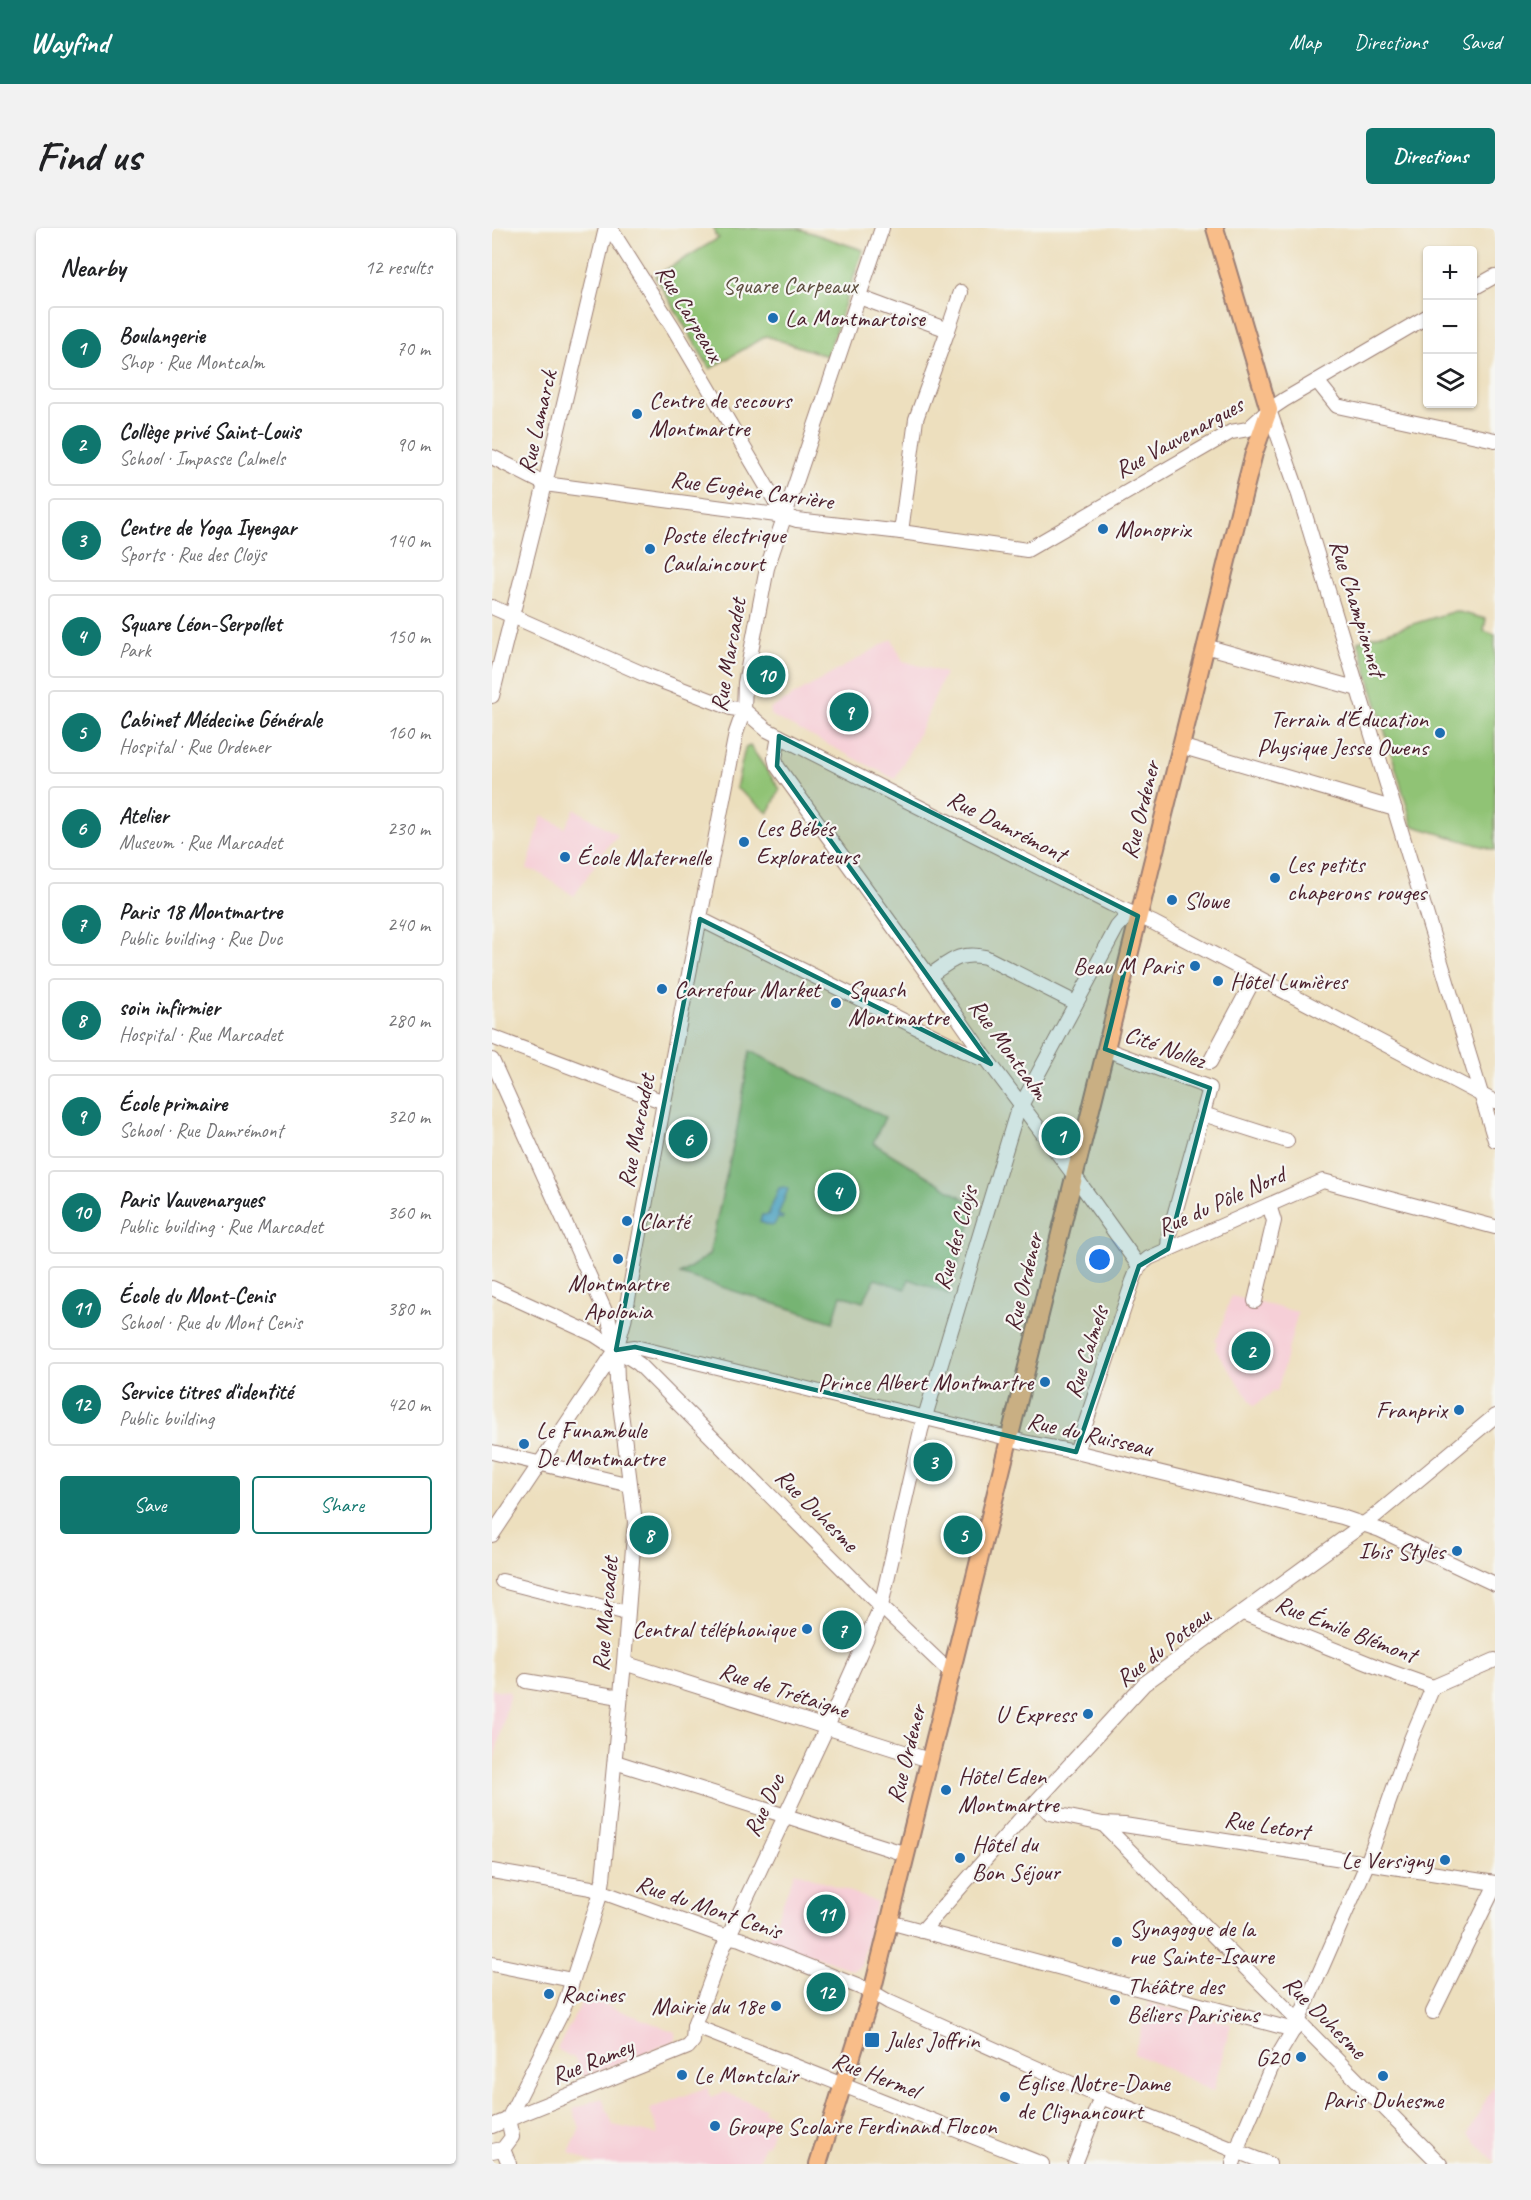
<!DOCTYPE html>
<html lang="en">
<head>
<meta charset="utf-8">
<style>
  body { margin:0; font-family:Caveat,sans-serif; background:#f2f2f2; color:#202124 }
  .controls { position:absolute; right:18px; top:18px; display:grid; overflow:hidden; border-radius:6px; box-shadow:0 2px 4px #0004 }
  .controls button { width:54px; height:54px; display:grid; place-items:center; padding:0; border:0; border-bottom:2px solid #e0e0e0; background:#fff; color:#202124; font:30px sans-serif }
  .you { position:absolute; left:608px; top:1032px; width:21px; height:21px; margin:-15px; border:4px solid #fff; border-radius:50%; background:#1a73e8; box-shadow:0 0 0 9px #1a73e833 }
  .badge { display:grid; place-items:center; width:39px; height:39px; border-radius:50%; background:#0f766e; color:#fff; font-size:20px; font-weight:700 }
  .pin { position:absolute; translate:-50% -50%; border:3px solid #fff; box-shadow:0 2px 6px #0006 }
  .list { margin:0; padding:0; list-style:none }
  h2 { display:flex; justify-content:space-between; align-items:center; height:78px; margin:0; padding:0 24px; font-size:26px }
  h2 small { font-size:20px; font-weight:400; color:#757577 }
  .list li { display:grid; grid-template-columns:39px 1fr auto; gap:18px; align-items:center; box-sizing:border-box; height:84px; margin:0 12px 12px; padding:0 12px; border:2px solid #e0e0e0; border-radius:6px }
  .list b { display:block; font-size:22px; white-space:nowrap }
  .list p { margin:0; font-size:20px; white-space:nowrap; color:#757577 }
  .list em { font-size:20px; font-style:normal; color:#757577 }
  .actions { display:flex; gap:12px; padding:18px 24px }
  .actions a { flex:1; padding:14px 0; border:2px solid #0f766e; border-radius:6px; text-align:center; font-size:21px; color:#0f766e }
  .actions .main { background:#0f766e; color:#fff }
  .icon { flex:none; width:33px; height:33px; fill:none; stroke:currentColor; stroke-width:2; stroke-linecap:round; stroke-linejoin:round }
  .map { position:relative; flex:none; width:1003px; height:1936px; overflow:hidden; border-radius:6px }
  header { display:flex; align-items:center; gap:36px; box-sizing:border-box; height:84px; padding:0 30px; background:#0f766e; color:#fff }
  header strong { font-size:28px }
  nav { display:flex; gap:33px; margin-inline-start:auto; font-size:21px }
  .intro { display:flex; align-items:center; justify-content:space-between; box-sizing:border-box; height:144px; padding:0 36px }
  h1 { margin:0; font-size:42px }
  .button { padding:15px 27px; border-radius:6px; background:#0f766e; color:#fff; font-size:21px; font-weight:700 }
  main { display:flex; gap:36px; padding:0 36px }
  aside { flex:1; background:#fff; border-radius:6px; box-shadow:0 2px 4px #0004 }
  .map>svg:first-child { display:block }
  .built { fill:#f6cfd7 }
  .green { fill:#90c375; stroke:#6d7150; stroke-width:1.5 }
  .water { fill:#61afda; stroke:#566782; stroke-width:1.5 }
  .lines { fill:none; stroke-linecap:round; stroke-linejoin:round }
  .minor-casing { stroke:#9c7f74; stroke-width:16 }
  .major-casing { stroke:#9c7f74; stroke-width:20 }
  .minor { stroke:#fff; stroke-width:14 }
  .major { stroke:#f8bd89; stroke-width:16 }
  .marked { fill:#0f766e; fill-opacity:0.2; stroke:#0f766e; stroke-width:4.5; stroke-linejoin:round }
  .poi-dot { fill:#1f6fb2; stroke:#f6f6f2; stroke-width:2 }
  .labels { text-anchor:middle; stroke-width:4.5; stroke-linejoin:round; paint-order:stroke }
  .park-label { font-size:24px; fill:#5f5041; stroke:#f6f6f2 }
  .street-label { font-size:24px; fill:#4a1f2b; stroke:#f6f6f2 }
  .poi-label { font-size:24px; fill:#4a1f2b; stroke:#f6f6f2; text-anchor:start }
</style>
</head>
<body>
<header>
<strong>Wayfind</strong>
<nav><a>Map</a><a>Directions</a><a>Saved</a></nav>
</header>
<div class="intro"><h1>Find us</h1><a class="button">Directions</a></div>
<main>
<aside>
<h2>Nearby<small>12 results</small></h2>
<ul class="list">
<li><span class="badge">1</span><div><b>Boulangerie</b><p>Shop · Rue Montcalm</p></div><em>70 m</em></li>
<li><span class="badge">2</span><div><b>Collège privé Saint-Louis</b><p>School · Impasse Calmels</p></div><em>90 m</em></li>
<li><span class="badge">3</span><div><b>Centre de Yoga Iyengar</b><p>Sports · Rue des Cloÿs</p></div><em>140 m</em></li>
<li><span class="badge">4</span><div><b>Square Léon-Serpollet</b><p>Park</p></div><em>150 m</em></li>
<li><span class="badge">5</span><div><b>Cabinet Médecine Générale</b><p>Hospital · Rue Ordener</p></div><em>160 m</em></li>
<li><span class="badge">6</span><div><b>Atelier</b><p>Museum · Rue Marcadet</p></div><em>230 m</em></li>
<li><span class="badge">7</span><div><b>Paris 18 Montmartre</b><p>Public building · Rue Duc</p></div><em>240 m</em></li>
<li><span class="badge">8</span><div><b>soin infirmier</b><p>Hospital · Rue Marcadet</p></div><em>280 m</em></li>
<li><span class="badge">9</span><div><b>École primaire</b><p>School · Rue Damrémont</p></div><em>320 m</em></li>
<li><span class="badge">10</span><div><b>Paris Vauvenargues</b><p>Public building · Rue Marcadet</p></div><em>360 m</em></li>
<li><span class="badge">11</span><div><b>École du Mont-Cenis</b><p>School · Rue du Mont Cenis</p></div><em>380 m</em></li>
<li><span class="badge">12</span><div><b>Service titres d'identité</b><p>Public building</p></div><em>420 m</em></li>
</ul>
<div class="actions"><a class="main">Save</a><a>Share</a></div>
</aside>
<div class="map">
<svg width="1003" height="1936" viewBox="0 0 1003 1936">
  <rect width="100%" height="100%" fill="#f6f6f2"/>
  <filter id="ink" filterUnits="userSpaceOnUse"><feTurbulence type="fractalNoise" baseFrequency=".0167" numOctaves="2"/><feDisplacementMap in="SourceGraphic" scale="12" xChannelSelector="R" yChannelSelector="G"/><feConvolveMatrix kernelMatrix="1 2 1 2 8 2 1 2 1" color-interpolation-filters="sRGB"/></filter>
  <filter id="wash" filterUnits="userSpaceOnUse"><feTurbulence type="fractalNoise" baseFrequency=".008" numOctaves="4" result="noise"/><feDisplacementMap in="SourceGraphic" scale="24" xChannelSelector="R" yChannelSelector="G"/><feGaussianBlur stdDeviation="1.35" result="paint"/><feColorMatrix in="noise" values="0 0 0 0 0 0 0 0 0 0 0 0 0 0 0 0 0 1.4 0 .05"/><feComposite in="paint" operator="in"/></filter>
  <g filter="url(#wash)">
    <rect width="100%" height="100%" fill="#eddfbe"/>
    <g class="built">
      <polygon points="400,411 411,433 453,445 430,499 403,551 278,487 278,481"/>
      <polygon points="83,581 126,607 114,620 82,668 46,644 35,641 50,587 73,600"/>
      <polygon points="739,1068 806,1084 785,1164 781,1164 762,1178 723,1121 725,1113 722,1113 726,1109"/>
      <polygon points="0,1461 18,1464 0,1542"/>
      <polygon points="303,1643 385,1674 369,1738 361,1742 276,1712"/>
      <polygon points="96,1770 183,1804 183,1813 91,1849 83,1831 65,1821 91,1772"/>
      <polygon points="657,1775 739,1796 721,1864 668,1837 642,1826"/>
      <polygon points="215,1859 219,1869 232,1864 273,1880 271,1884 285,1890 275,1918 272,1917 266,1936 103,1936 77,1925 88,1900 81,1881 110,1870 121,1897 167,1907 158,1881"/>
      <polygon points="1000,1860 1003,1860 1003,1934 976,1906"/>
    </g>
    <g class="green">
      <polygon points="222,0 305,0 371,22 335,128 274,108 218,141 163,48 227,10 223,7"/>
      <polygon points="963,383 994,391 992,403 1003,407 1003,622 921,598 866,413"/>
      <path d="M258,518l30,43c-5,8 -6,16 -12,24l-32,-25 9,-40z"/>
      <polygon points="258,823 393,889 381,915 484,978 457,1066 417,1051 413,1061 383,1051 371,1074 349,1067 341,1094 188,1046 217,1027 245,900"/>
    </g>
    <polygon class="water" points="292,959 296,961 286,987 291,989 290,991 286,990 282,997 279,998 268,994 270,987 276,987 287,960"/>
  </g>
  <g filter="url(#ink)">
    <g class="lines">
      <g class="minor-casing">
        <g id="minor">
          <polyline points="118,0 182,101 292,288"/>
          <polyline points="980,61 1003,48"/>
          <polyline points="367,69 456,102 424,191 409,304"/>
          <polyline points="456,102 469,64"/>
          <polyline points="825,153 845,178 1003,212"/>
          <polyline points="777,182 807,267 1003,912"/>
          <polyline points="0,229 53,256 292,288 305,292 409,304 535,322 739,204 756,201 777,182 792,172 936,88"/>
          <polyline points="0,379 156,448 239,480 252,482 275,502 619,676 662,695 1003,874"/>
          <polyline points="713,418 866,461"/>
          <polyline points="0,468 53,256 114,0"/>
          <polyline points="287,508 283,530 285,538 437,748 494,830 582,947 647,1038"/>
          <polyline points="688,518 903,581"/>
          <polyline points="208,691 470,822 488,830 494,830"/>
          <path d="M437,748c21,-14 30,-25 56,-19l83,42"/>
          <polyline points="0,809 172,874"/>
          <polyline points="613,821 718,860 677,1006 676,1021"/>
          <polyline points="0,832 117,1092 124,1122 0,1307"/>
          <polyline points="718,834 763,749"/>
          <polyline points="711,886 795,913"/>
          <polyline points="0,1060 103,1107 147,1136 379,1369 459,1445"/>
          <polyline points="763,1073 782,993 777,977"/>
          <polyline points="124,1122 143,1119 532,1214 584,1224 850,1289 888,1302 1003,1356"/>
          <polyline points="0,1224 138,1257"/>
          <polyline points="584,1224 641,1053 647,1038 657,1030 831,953 1003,999"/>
          <polyline points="10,1353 135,1385"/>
          <polyline points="751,1385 888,1440 941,1459"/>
          <polyline points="132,1435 437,1532"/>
          <polyline points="34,1453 128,1469"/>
          <polyline points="123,1534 414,1626"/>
          <polyline points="546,1572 558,1585 611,1596 632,1597 1003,1655"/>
          <polyline points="611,1596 948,1936"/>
          <polyline points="0,1643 99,1660 226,1706 248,1711 380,1764 397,1774 609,1869 777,1936"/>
          <polyline points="397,1694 802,1802"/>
          <polyline points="430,1703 540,1578 652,1456 884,1287 1003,1188"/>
          <polyline points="0,1736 80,1752"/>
          <polyline points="941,1784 1003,1658"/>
          <polyline points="202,1798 550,1936"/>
          <polyline points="0,1898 196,1819 201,1813 202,1798 231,1720 335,1499 389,1378 429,1202 524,887 625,699 634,689 646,688"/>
          <polyline points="11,1921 17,1936"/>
          <polyline points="0,1923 11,1921 20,1909 16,1891 71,1782 109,1664 111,1651 132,1435 143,1294 125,1153 124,1122 132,1093 172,874 244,505 252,482 253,455 275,340 390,0"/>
          <polyline points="583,1936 609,1869"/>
          <polyline points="741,1936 750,1908 780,1838 806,1794 875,1636 919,1511 941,1459 1003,1432"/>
        </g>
      </g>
      <g class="major-casing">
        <polyline id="major" points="326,1936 380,1764 752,264 762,225 777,182 723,0"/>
      </g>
      <use href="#minor" class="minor"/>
      <use href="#major" class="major"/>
    </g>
  </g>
  <path class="marked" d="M287,508l359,180 -33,133 105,39 -42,161 -29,17 -63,186 -441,-105 -19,3 84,-431 291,145 -214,-298z"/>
  <g class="poi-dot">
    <circle cx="281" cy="90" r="6"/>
    <circle cx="145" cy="186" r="6"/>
    <circle cx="611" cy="301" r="6"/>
    <circle cx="158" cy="321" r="6"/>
    <circle cx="948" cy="505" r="6"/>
    <circle cx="252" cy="614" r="6"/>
    <circle cx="73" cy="629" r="6"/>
    <circle cx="783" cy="650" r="6"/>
    <circle cx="680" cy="672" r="6"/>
    <circle cx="703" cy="738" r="6"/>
    <circle cx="726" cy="753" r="6"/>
    <circle cx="170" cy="761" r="6"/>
    <circle cx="344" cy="775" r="6"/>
    <circle cx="135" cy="993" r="6"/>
    <circle cx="126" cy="1031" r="6"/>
    <circle cx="553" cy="1154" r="6"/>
    <circle cx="967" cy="1182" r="6"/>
    <circle cx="32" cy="1216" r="6"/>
    <circle cx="965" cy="1323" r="6"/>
    <circle cx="315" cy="1401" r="6"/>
    <circle cx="596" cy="1486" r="6"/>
    <circle cx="454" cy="1562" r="6"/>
    <circle cx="468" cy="1630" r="6"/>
    <circle cx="953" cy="1632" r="6"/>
    <circle cx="625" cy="1714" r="6"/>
    <circle cx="57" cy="1766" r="6"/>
    <circle cx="623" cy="1772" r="6"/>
    <circle cx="284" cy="1778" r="6"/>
    <rect x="372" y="1804" width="16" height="16" rx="3"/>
    <circle cx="809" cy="1829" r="6"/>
    <circle cx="190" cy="1847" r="6"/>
    <circle cx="891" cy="1848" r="6"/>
    <circle cx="513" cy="1869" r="6"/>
    <circle cx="223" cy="1898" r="6"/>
  </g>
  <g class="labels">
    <g class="park-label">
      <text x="298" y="65">Square Carpeaux</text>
    </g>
    <g class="street-label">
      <text transform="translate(198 85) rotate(59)" y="8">Rue Carpeaux</text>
      <text transform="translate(45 194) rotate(-77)" y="8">Rue Lamarck</text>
      <text transform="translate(687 209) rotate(-29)" y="8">Rue Vauvenargues</text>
      <text transform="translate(260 262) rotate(8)" y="8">Rue Eugène Carrière</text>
      <text transform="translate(866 380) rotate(73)" y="8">Rue Championnet</text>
      <text transform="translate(236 427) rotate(-80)" y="8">Rue Marcadet</text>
      <text transform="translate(648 582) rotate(-76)" y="8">Rue Ordener</text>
      <text transform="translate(515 598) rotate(27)" y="8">Rue Damrémont</text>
      <text transform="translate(673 819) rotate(20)" y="8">Cité Nollez</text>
      <text transform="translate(517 821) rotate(54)" y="8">Rue Montcalm</text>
      <text transform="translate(144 903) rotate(-79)" y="8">Rue Marcadet</text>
      <text transform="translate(729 973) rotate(-24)" y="8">Rue du Pôle Nord</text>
      <text transform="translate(463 1010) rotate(-74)" y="8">Rue des Cloÿs</text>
      <text transform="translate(531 1054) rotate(-76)" y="8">Rue Ordener</text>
      <text transform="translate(594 1124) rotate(-72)" y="8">Rue Calmels</text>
      <text transform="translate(598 1206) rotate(13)" y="8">Rue du Ruisseau</text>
      <text transform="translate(325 1282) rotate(45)" y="8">Rue Duhesme</text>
      <text transform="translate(113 1386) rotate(-85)" y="8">Rue Marcadet</text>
      <text transform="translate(854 1401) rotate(21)" y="8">Rue Émile Blémont</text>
      <text transform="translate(671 1419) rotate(-38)" y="8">Rue du Poteau</text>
      <text transform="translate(292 1462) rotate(18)" y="8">Rue de Trétaigne</text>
      <text transform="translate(414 1526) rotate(-76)" y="8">Rue Ordener</text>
      <text transform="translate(272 1577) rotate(-65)" y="8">Rue Duc</text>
      <text transform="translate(775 1597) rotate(9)" y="8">Rue Letort</text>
      <text transform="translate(217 1679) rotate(19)" y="8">Rue du Mont Cenis</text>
      <text transform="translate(833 1789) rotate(45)" y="8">Rue Duhesme</text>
      <text transform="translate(100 1833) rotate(-22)" y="8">Rue Ramey</text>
      <text transform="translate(384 1847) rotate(21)" y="8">Rue Hermel</text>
    </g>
    <g class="poi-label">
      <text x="293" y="98">La Montmartoise</text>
      <text x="157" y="180">Centre de secours<tspan x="157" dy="28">Montmartre</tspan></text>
      <text x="623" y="309">Monoprix</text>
      <text x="170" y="315">Poste électrique<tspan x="170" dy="28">Caulaincourt</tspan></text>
      <text x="936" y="499" text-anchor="end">Terrain d'Éducation<tspan x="936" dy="28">Physique Jesse Owens</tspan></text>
      <text x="264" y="608">Les Bébés<tspan x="264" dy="28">Explorateurs</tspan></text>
      <text x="85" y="637">École Maternelle</text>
      <text x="795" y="644">Les petits<tspan x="795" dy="28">chaperons rouges</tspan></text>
      <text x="692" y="680">Slowe</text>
      <text x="691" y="746" text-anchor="end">Beau M Paris</text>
      <text x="738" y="761">Hôtel Lumières</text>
      <text x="182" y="769">Carrefour Market</text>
      <text x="356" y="769">Squash<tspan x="356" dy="28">Montmartre</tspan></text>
      <text x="147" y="1001">Clarté</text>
      <text x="126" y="1063" text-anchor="middle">Montmartre<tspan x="126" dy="28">Apolonia</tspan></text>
      <text x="541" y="1162" text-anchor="end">Prince Albert Montmartre</text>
      <text x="955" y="1190" text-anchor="end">Franprix</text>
      <text x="44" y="1210">Le Funambule<tspan x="44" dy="28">De Montmartre</tspan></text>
      <text x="953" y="1331" text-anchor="end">Ibis Styles</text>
      <text x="303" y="1409" text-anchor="end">Central téléphonique</text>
      <text x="584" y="1494" text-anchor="end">U Express</text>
      <text x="466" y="1556">Hôtel Eden<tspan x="466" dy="28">Montmartre</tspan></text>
      <text x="480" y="1624">Hôtel du<tspan x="480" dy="28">Bon Séjour</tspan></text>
      <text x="941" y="1640" text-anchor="end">Le Versigny</text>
      <text x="637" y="1708">Synagogue de la<tspan x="637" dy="28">rue Sainte-Isaure</tspan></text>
      <text x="635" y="1766">Théâtre des<tspan x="635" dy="28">Béliers Parisiens</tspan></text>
      <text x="69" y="1774">Racines</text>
      <text x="272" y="1786" text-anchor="end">Mairie du 18e</text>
      <text x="394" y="1820">Jules Joffrin</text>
      <text x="797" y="1837" text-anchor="end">G20</text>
      <text x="202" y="1855">Le Montclair</text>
      <text x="525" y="1863">Église Notre-Dame<tspan x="525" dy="28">de Clignancourt</tspan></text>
      <text x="891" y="1880" text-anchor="middle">Paris Duhesme</text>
      <text x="235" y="1906">Groupe Scolaire Ferdinand Flocon</text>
    </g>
  </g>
</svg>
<div class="controls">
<button>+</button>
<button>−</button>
<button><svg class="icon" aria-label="layers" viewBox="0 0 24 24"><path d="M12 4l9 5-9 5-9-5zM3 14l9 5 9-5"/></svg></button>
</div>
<div class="you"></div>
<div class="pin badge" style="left:569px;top:908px">1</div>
<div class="pin badge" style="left:759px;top:1123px">2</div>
<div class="pin badge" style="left:441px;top:1234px">3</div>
<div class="pin badge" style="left:345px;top:964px">4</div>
<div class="pin badge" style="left:471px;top:1307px">5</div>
<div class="pin badge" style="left:196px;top:911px">6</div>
<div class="pin badge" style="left:350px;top:1402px">7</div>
<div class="pin badge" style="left:157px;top:1307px">8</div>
<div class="pin badge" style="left:357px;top:484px">9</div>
<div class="pin badge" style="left:274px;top:447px">10</div>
<div class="pin badge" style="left:334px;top:1686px">11</div>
<div class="pin badge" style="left:334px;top:1764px">12</div>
</div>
</main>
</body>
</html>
